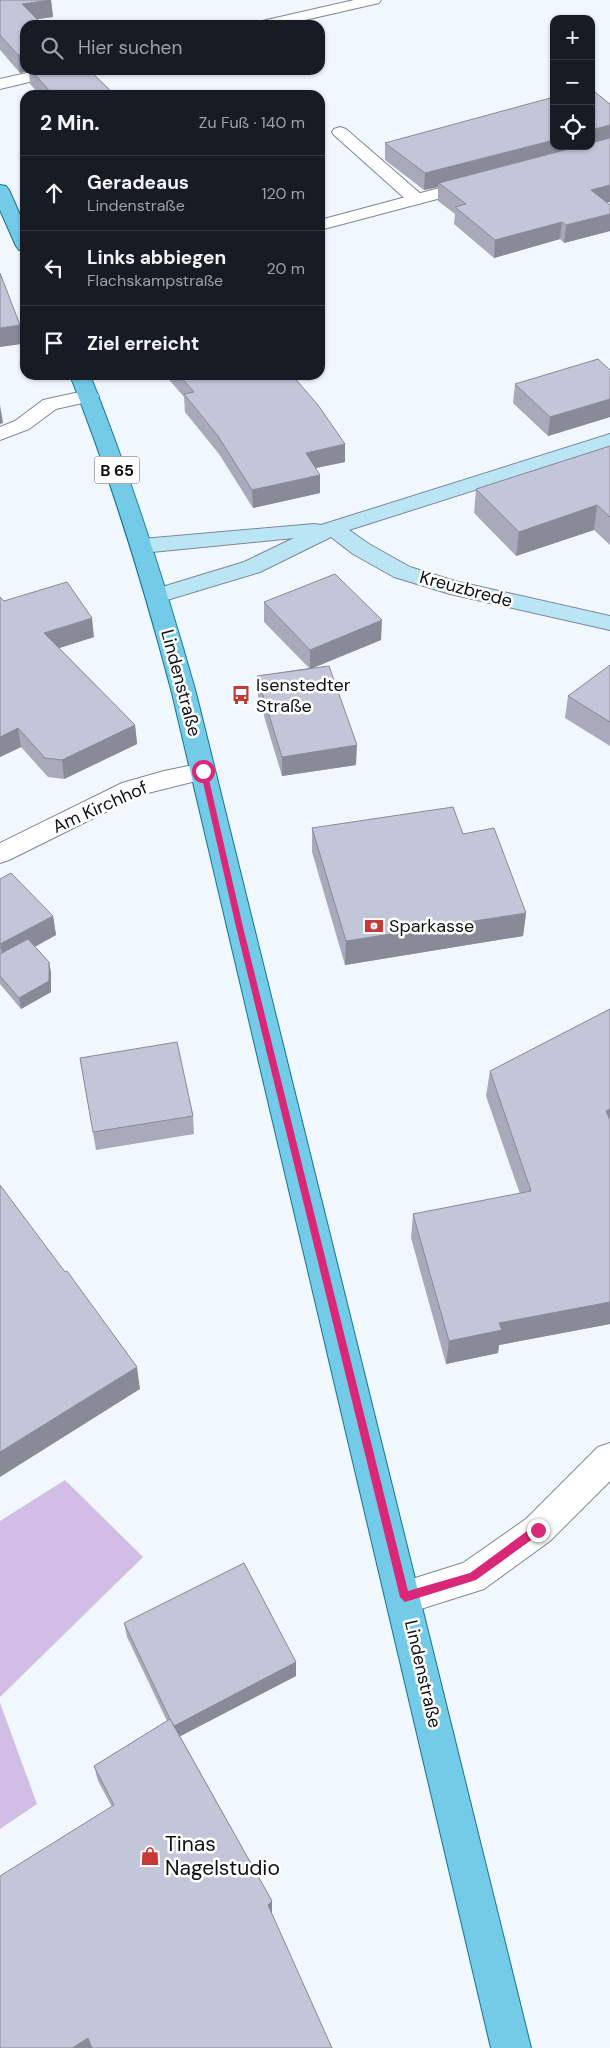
<!DOCTYPE html>
<html lang="de">
<head>
<meta charset="utf-8">
<style>
  body { margin:0; font-family:"DM Sans",sans-serif; background:#20242c; color:#f1f3f6 }
  .controls { position:absolute; right:15px; top:15px; display:grid; overflow:hidden; border-radius:10px; box-shadow:0 1px 4px #0004 }
  .controls button { width:45px; height:45px; display:grid; place-items:center; padding:0; border:0; border-bottom:1px solid #363941; background:#171b24; color:#f1f3f6; font:25px sans-serif }
  .stop { position:absolute; width:15px; height:15px; margin:-11px; border:4px solid #db2777; border-radius:50%; background:#fff }
  .stop.end { background:#db2777; border-color:#fff; box-shadow:0 1px 5px #0008 }
  .list { margin:0; padding:0; list-style:none }
  h2 { display:flex; justify-content:space-between; align-items:center; height:65px; margin:0; padding:0 20px; font-size:21px }
  h2 small { font-size:16px; font-weight:400; color:#9ea1a6 }
  .list li { display:grid; grid-template-columns:32px 1fr auto; gap:15px; align-items:center; box-sizing:border-box; height:75px; padding:0 20px; border-top:1px solid #363941 }
  .list b { display:block; font-size:19px; white-space:nowrap }
  .list p { margin:0; font-size:16px; white-space:nowrap; color:#9ea1a6 }
  .list em { font-size:16px; font-style:normal; color:#9ea1a6 }
  .icon { flex:none; width:28px; height:28px; fill:none; stroke:currentColor; stroke-width:2; stroke-linecap:round; stroke-linejoin:round }
  .map { position:relative; flex:none; width:610px; height:2048px; overflow:hidden }
  .search { position:absolute; background:#171b24; box-shadow:0 1px 4px #0004; left:20px; top:20px; width:305px; height:55px; display:flex; align-items:center; gap:12px; box-sizing:border-box; padding:0 18px; border-radius:15px; color:#9ea1a6; font-size:19px }
  .panel { position:absolute; background:#171b24; box-shadow:0 1px 4px #0004; left:20px; top:90px; width:305px; height:290px; border-radius:15px }
  .map>svg:first-child { display:block }
  .green { fill:#d1bde6 }
  .lines { fill:none; stroke-linecap:round; stroke-linejoin:round }
  .lane-casing { stroke:#7c8899; stroke-width:2 }
  .street-casing { stroke:#7c8899; stroke-width:2 }
  .secondary-casing { stroke:#7c8899; stroke-width:2 }
  .primary-casing { stroke:#147395; stroke-width:2 }
  .lane { fill:#fff; fill-rule:evenodd }
  .street { fill:#fff; fill-rule:evenodd }
  .secondary { fill:#bae5f4; fill-rule:evenodd }
  .primary { fill:#74cbe8; fill-rule:evenodd }
  .wall { fill:#a8a9bb }
  .shaded-wall { fill:#888a98 }
  .building { fill:#c3c5d9; stroke:#888a98 }
  .route { fill:#db2777 }
  .labels { text-anchor:middle; stroke-width:5; stroke-linejoin:round; paint-order:stroke }
  .shield { fill:#fff; stroke:#55585c; stroke-width:1 }
  .shield-label { font-size:16px; font-weight:bold; fill:#0c1016 }
  .street-label { font-size:18px; fill:#0c1016; stroke:#fff }
  .poi-label { font-size:18px; fill:#0c1016; stroke:#fff; text-anchor:start }
  .near-poi-label { font-size:21px; fill:#0c1016; stroke:#fff; text-anchor:start }
</style>
</head>
<body>
<div class="map">
<svg width="610" height="2048" viewBox="0 0 610 2048">
  <rect width="100%" height="100%" fill="#f1f7fe"/>
  <g class="green">
    <polygon points="65,1480 143,1557 0,1697 0,1521"/>
    <polygon points="0,1703 37,1804 0,1829"/>
  </g>
  <g class="lines">
    <g class="lane-casing">
      <g id="lane">
        <polygon points="340,127 346,129 422,195 425,199 422,203 416,204 410,203 334,135 332,132 334,129"/>
        <polygon points="89,390 96,392 99,396 96,400 56,409 29,429 0,440 0,427 15,421 43,400"/>
      </g>
    </g>
    <g class="street-casing">
      <g id="street">
        <polygon points="354,0 381,0 379,3 283,25 255,25 258,22"/>
        <polygon points="40,70 69,70 67,73 0,89 0,79"/>
        <polygon points="473,179 479,180 482,184 479,188 320,230 320,220"/>
        <polygon points="203,763 212,765 215,771 212,777 140,795 9,860 0,863 0,843 122,783 164,771"/>
        <polygon points="610,1443 610,1481 550,1541 484,1589 405,1614 393,1609 388,1597 393,1585 463,1563 526,1519 598,1447"/>
      </g>
    </g>
    <g class="secondary-casing">
      <polygon id="secondary" points="610,434 610,447 349,530 369,544 410,567 455,581 610,616 610,630 450,594 394,577 353,554 331,537 260,572 157,603 149,601 146,596 149,591 244,562 294,538 142,553 134,551 131,546 134,541 142,539 314,524 321,525"/>
    </g>
    <g class="primary-casing">
      <g id="primary">
        <polygon points="0,185 6,186 9,190 25,226 25,251 19,250 16,246 0,210"/>
        <path d="M70,375h20c42,106 75,208 106,318l335,1355h-40l-319,-1355c-29,-110 -60,-212 -102,-318z"/>
      </g>
    </g>
    <use href="#lane" class="lane"/>
    <use href="#street" class="street"/>
    <use href="#secondary" class="secondary"/>
    <use href="#primary" class="primary"/>
  </g>
  <g class="wall">
    <polygon points="0,0 51,0 53,17 37,19 25,70 89,70 115,95 40,95 30,84 29,71 20,73 0,50"/>
    <polygon points="385,143 607,203 610,205 610,231 564,243 560,239 494,258 454,224 455,214 438,201 438,187 424,190 385,160"/>
    <polygon points="610,370 610,417 548,436 513,403 515,384"/>
    <polygon points="165,375 292,375 345,462 316,468 320,493 253,508 219,454 185,412 184,397"/>
    <polygon points="610,446 610,545 594,530 516,556 474,513 476,489"/>
    <polygon points="0,597 4,601 94,637 59,648 135,725 137,744 64,779 48,777 21,747 0,757"/>
    <polygon points="264,602 381,640 313,668 356,765 282,776 258,696 257,676 309,668 264,622"/>
    <polygon points="610,665 610,746 565,718 568,696"/>
    <polygon points="312,828 463,834 526,913 523,936 345,965 312,852"/>
    <polygon points="0,879 53,916 56,935 35,947 49,962 51,973 51,992 21,1009 0,984"/>
    <polygon points="610,1009 610,1324 499,1345 498,1353 446,1364 411,1238 413,1214 520,1194 486,1096 490,1071"/>
    <polygon points="80,1058 193,1116 194,1134 96,1150"/>
    <polygon points="124,1623 296,1662 296,1676 180,1736 272,1901 272,1914 112,1807 98,1781 94,1766 167,1721 127,1637"/>
  </g>
  <g class="shaded-wall">
    <polygon points="51,0 53,17 24,21 22,4"/>
    <polygon points="25,54 25,70 28,70 29,71 20,73 18,55"/>
    <polygon points="610,125 610,142 439,183 438,187 424,190 425,173 554,140 554,146 591,146 591,130"/>
    <polygon points="610,185 610,202 589,207 591,190"/>
    <polygon points="610,214 610,231 564,243 566,225"/>
    <polygon points="562,222 560,239 494,258 495,240"/>
    <polygon points="20,325 22,344 0,347 0,328"/>
    <polygon points="610,399 610,417 548,436 550,417"/>
    <polygon points="0,405 3,423 0,424"/>
    <polygon points="345,444 345,462 306,470 306,453"/>
    <polygon points="320,475 320,493 253,508 252,490"/>
    <polygon points="597,505 594,530 516,556 519,532"/>
    <polygon points="92,618 94,637 47,652 44,633"/>
    <polygon points="382,620 381,640 310,669 310,650"/>
    <polygon points="135,725 137,744 64,779 62,760"/>
    <polygon points="18,728 21,747 0,757 0,737"/>
    <polygon points="357,745 356,765 282,776 282,757"/>
    <polygon points="526,913 523,936 345,965 346,941"/>
    <polygon points="53,916 56,935 4,963 0,944"/>
    <polygon points="49,962 51,973 51,992 21,1009 19,998"/>
    <polygon points="610,1109 610,1131 606,1111"/>
    <polygon points="610,1302 610,1324 499,1345 498,1353 446,1364 449,1341 499,1323"/>
    <polygon points="137,1367 140,1389 0,1477 0,1452"/>
    <polygon points="296,1662 296,1676 175,1739 173,1726"/>
    <polygon points="272,1901 272,1914 269,1917 268,1905"/>
    <polygon points="88,2038 92,2048 72,2048"/>
  </g>
  <g class="building">
    <polygon points="0,0 51,0 22,4 43,25 25,25 25,54 18,55 0,35"/>
    <polygon points="31,70 89,70 115,95 53,95"/>
    <polygon points="591,89 610,104 610,125 591,130"/>
    <polygon points="554,97 554,140 425,173 385,143"/>
    <polygon points="610,138 610,185 591,190 610,205 610,214 566,225 562,222 495,240 455,207 466,204 439,183 580,146 591,146 591,143"/>
    <polygon points="0,273 20,325 0,328"/>
    <polygon points="598,359 610,370 610,399 550,417 515,384"/>
    <polygon points="179,375 292,375 318,405 345,444 306,453 320,475 252,490 218,436 184,394 194,392"/>
    <polygon points="610,446 610,517 597,505 519,532 476,489"/>
    <polygon points="335,574 382,620 310,650 264,602"/>
    <polygon points="67,582 92,618 44,633 135,725 62,760 45,758 18,728 0,737 0,597 4,601"/>
    <polygon points="610,665 610,722 568,696"/>
    <polygon points="329,666 357,745 282,757 257,676"/>
    <polygon points="453,807 463,834 494,828 526,913 346,941 312,828"/>
    <polygon points="11,873 53,916 0,944 0,879"/>
    <polygon points="28,939 49,962 49,981 19,998 0,976 0,954"/>
    <polygon points="610,1009 610,1109 606,1111 610,1120 610,1302 499,1323 502,1330 449,1341 413,1214 531,1191 490,1071"/>
    <polygon points="177,1042 193,1116 93,1132 80,1058"/>
    <polygon points="0,1185 65,1272 67,1271 137,1367 0,1452"/>
    <polygon points="244,1563 296,1662 174,1726 170,1719 124,1623"/>
    <polygon points="170,1719 272,1901 268,1905 332,2048 92,2048 88,2038 72,2048 0,2048 0,1876 114,1805 94,1766"/>
  </g>
  <polygon class="route" points="200,769 207,771 243,927 408,1591 470,1573 534,1526 541,1526 543,1530 541,1533 476,1580 405,1602 400,1597 236,927"/>
  <defs>
    <g id="bus-bare" transform="scale(1.5)"><path d="M-5-6H5V4H4V6H2V4H-2V6H-4V4H-5ZM-3.5-4V0h7V-4ZM-3.5 1.2v1.5H-2V1.2ZM2 1.2v1.5H3.5V1.2Z" fill="#c73934" stroke="#fff" stroke-width="2.5" paint-order="stroke"/></g>
    <g id="bank-bare" transform="scale(1.5)"><path d="M-6-4H6V4H-6ZM0-2.3a2.3 2.3 0 1 0 0 4.6a2.3 2.3 0 1 0 0-4.6Z" fill="#c73934" stroke="#fff" stroke-width="2.5" paint-order="stroke"/></g>
    <g id="shop-bare" transform="scale(1.5)"><path d="M-5-2.5h2.3a2.7 3.5 0 0 1 5.4 0H5L5.5 6h-11ZM-1.5-2.5h3a1.5 2.3 0 0 0-3 0Z" fill="#c73934" stroke="#fff" stroke-width="2.5" paint-order="stroke"/></g>
  </defs>
  <g fill-rule="evenodd">
    <use href="#bus-bare" x="241" y="695"/>
    <use href="#bank-bare" x="374" y="926"/>
    <use href="#shop-bare" x="150" y="1856"/>
  </g>
  <g class="labels">
    <rect class="shield" x="94.5" y="456.5" width="45" height="27" rx="4"/>
    <g class="shield-label">
      <text x="117" y="476">B 65</text>
    </g>
    <g class="street-label">
      <text transform="translate(466 589) rotate(15)" y="6">Kreuzbrede</text>
      <text transform="translate(181 683) rotate(75)" y="6">Lindenstraße</text>
      <text transform="translate(100 807) rotate(-24)" y="6">Am Kirchhof</text>
      <text transform="translate(423 1674) rotate(77)" y="6">Lindenstraße</text>
    </g>
    <g class="poi-label">
      <text x="256" y="691">Isenstedter<tspan x="256" dy="21">Straße</tspan></text>
      <text x="389" y="932">Sparkasse</text>
    </g>
    <g class="near-poi-label">
      <text x="165" y="1851">Tinas<tspan x="165" dy="24">Nagelstudio</tspan></text>
    </g>
  </g>
</svg>
<div class="controls">
<button>+</button>
<button>−</button>
<button><svg class="icon" aria-label="locate" viewBox="0 0 24 24"><circle cx="12" cy="12" r="6"/><path d="M12 2v4M12 18v4M2 12h4M18 12h4"/></svg></button>
</div>
<div class="stop" style="left:203px;top:771px"></div>
<div class="stop end" style="left:538px;top:1530px"></div>
<div class="search"><svg class="icon" aria-label="search" viewBox="0 0 24 24"><circle cx="10" cy="10" r="6"/><path d="M15 15l6 6"/></svg>Hier suchen</div>
<section class="panel">
<h2>2 Min.<small>Zu Fuß · 140 m</small></h2>
<ul class="list">
<li><svg class="icon" aria-label="ahead" viewBox="0 0 24 24"><path d="M12 20V5M6 11l6-6 6 6"/></svg><div><b>Geradeaus</b><p>Lindenstraße</p></div><em>120 m</em></li>
<li><svg class="icon" aria-label="left" viewBox="0 0 24 24"><path d="M17 20v-9H6M10 6l-5 5 5 5"/></svg><div><b>Links abbiegen</b><p>Flachskampstraße</p></div><em>20 m</em></li>
<li><svg class="icon" aria-label="arrive" viewBox="0 0 24 24"><path d="M6 21V4h12l-3 4 3 4H6"/></svg><div><b>Ziel erreicht</b></div></li>
</ul>
</section>
</div>
</body>
</html>
